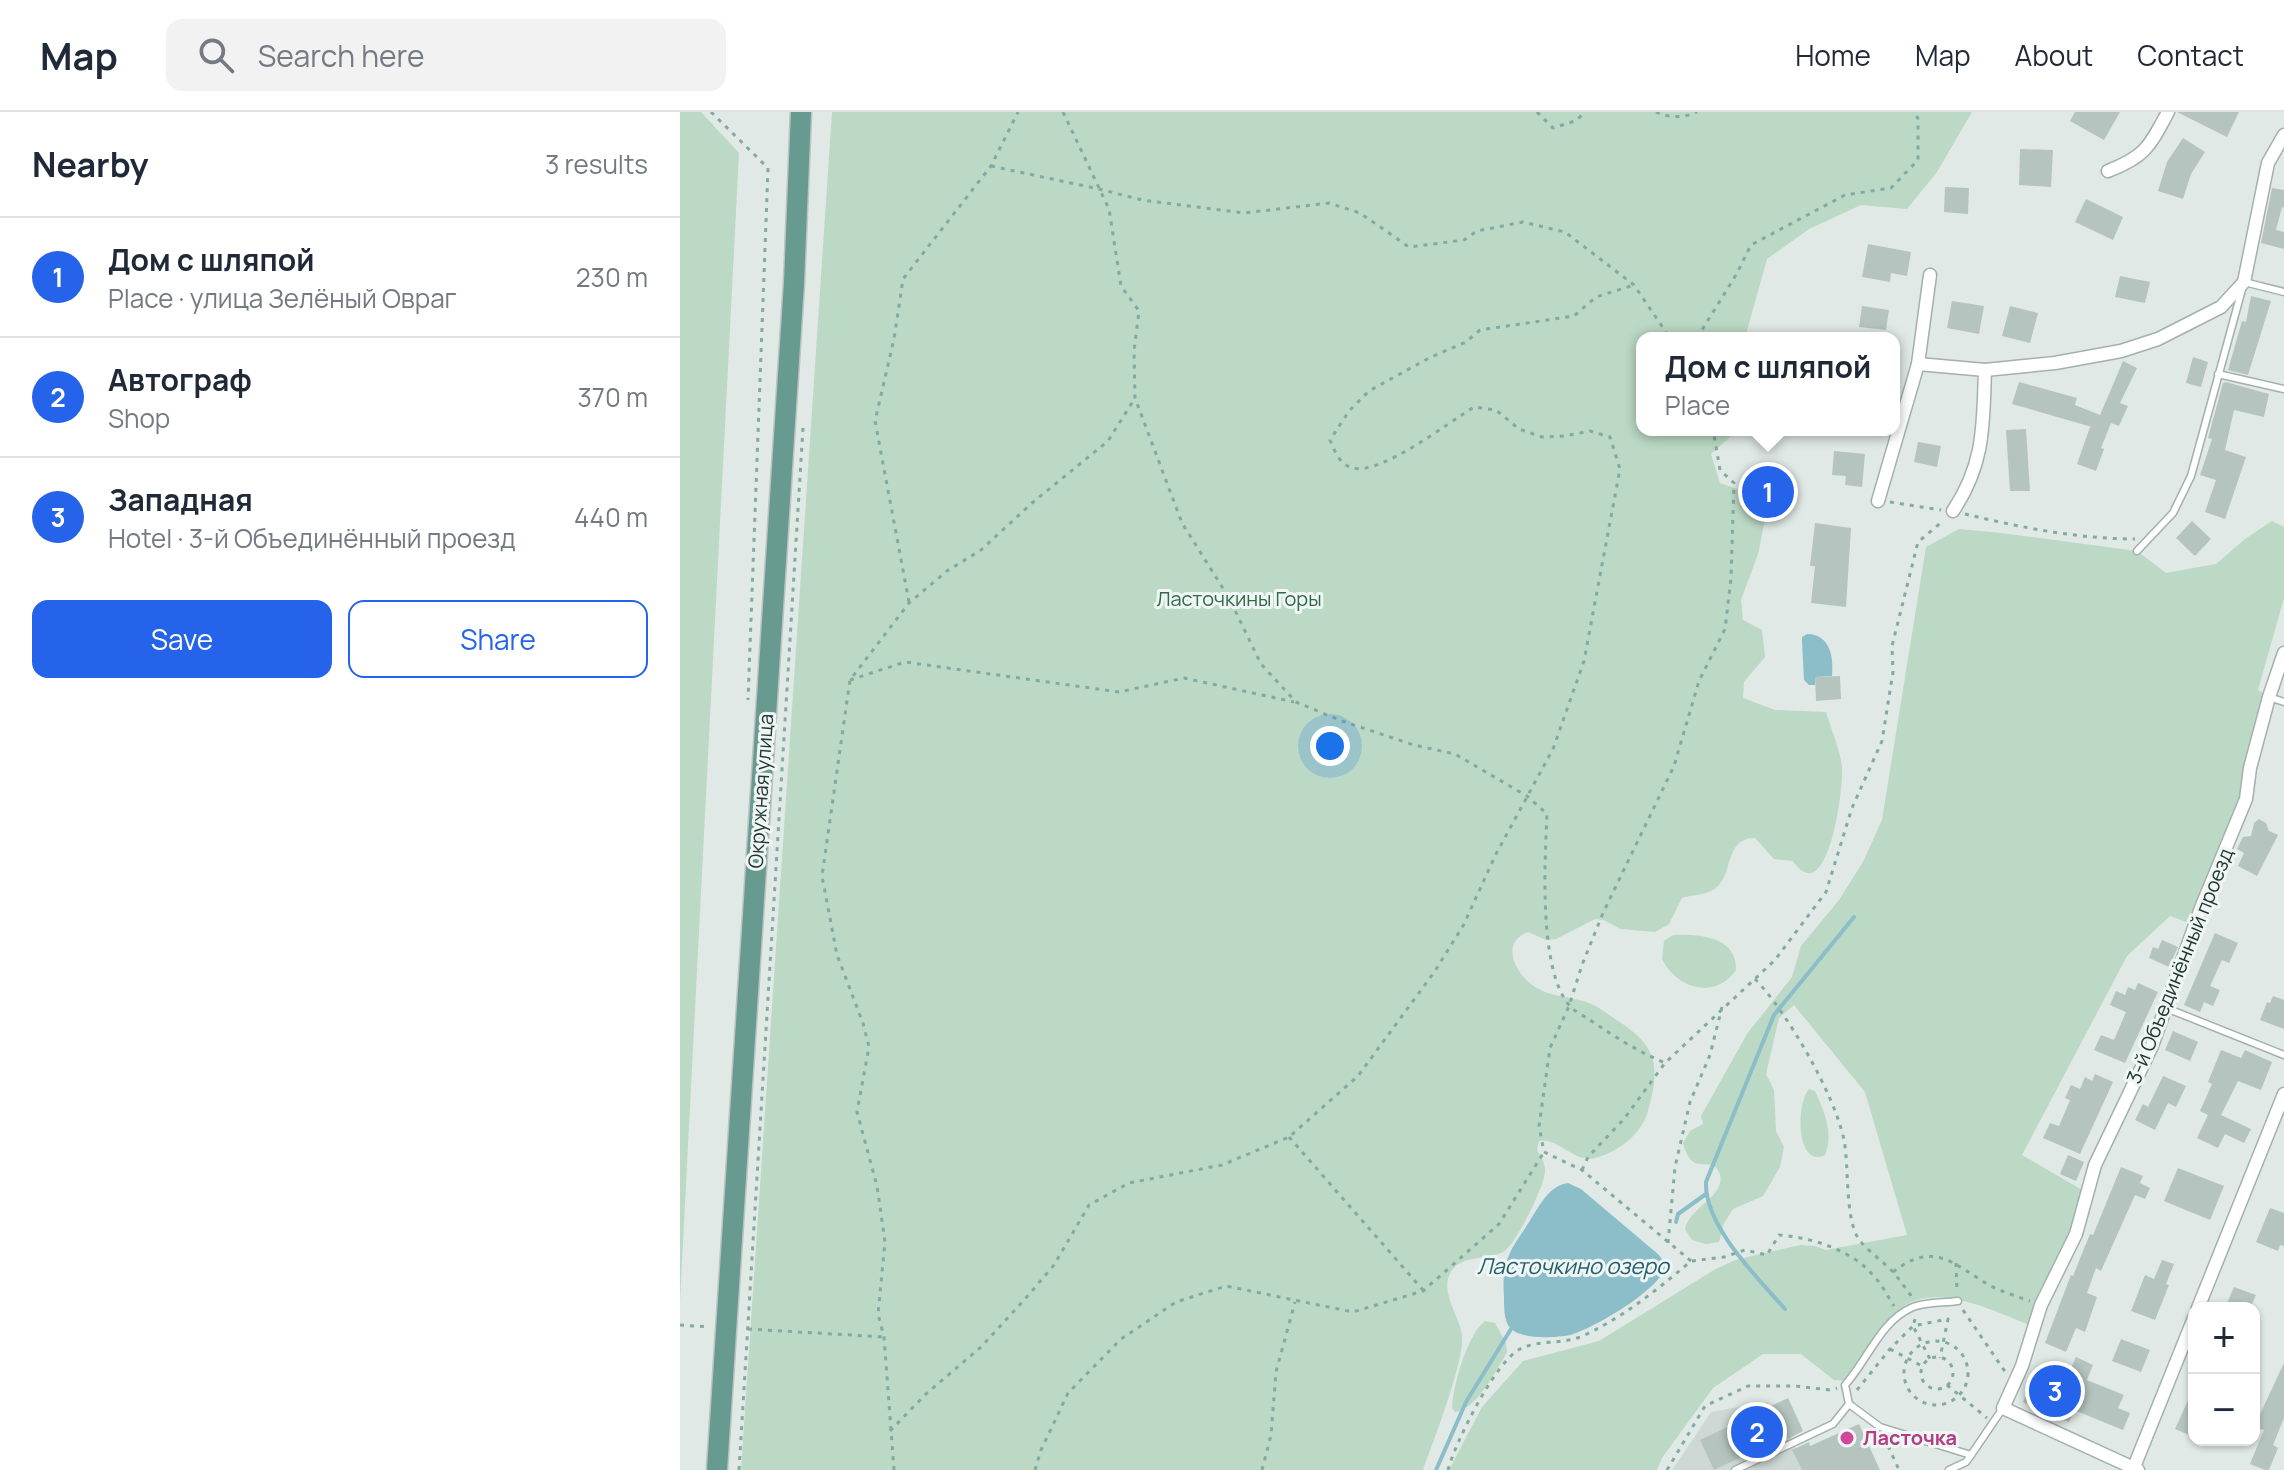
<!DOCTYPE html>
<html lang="en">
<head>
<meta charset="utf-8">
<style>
  body { margin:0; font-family:Manrope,sans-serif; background:#f2f2f3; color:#1f2937 }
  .controls { position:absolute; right:24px; bottom:24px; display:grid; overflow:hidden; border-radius:16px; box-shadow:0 2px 6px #0004 }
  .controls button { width:72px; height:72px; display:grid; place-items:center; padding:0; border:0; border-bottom:2px solid #e0e1e3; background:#fff; color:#1f2937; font:40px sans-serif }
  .you { position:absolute; left:650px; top:634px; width:28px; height:28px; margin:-20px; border:6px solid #fff; border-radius:50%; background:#1a73e8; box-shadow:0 0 0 12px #1a73e833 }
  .badge { display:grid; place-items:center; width:52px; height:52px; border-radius:50%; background:#2563eb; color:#fff; font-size:26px; font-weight:700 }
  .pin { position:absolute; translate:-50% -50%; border:4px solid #fff; box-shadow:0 2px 8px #0006 }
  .popup { position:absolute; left:956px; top:220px; width:264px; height:104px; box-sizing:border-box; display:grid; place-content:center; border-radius:16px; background:#fff; filter:drop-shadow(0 2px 6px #0005); font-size:26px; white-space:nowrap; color:#747a83 }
  .popup b { font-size:30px; color:#1f2937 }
  .popup::after { content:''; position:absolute; left:50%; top:100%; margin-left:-16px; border:16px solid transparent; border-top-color:#fff }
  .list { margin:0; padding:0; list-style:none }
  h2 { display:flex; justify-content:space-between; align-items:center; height:104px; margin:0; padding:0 32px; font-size:34px }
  h2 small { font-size:26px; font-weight:400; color:#747a83 }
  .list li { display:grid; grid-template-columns:52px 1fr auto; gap:24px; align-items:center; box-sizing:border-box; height:120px; padding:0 32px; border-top:2px solid #e0e1e3 }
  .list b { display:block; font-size:30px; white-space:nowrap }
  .list p { margin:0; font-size:26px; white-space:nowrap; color:#747a83 }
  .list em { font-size:26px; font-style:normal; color:#747a83 }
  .actions { display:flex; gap:16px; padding:24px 32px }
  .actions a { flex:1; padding:18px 0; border:2px solid #2563eb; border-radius:16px; text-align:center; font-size:28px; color:#2563eb }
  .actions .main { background:#2563eb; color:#fff }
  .icon { flex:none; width:44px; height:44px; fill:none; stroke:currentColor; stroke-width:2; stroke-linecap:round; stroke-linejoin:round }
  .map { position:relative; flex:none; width:1604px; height:1358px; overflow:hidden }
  header { display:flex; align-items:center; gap:48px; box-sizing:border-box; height:112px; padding:0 40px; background:#fff; border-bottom:2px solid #e0e1e3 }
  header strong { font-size:38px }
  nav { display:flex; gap:44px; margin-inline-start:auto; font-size:28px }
  .search { width:560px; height:72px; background:#f2f2f3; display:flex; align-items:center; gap:20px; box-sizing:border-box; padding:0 28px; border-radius:16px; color:#747a83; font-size:30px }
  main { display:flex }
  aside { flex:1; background:#fff }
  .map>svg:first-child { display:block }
  .built { fill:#ced9d5 }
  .green { fill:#bbd9c4 }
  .water { fill:#8cbeca }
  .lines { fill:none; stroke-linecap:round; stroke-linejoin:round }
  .stream { stroke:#8cbeca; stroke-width:4 }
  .building { fill:#b6c4bf }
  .service-casing { stroke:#a3b0ad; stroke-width:9 }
  .minor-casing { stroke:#a3b0ad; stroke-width:15 }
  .primary-casing { stroke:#bdc3c2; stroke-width:23 }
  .path { stroke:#83aaa0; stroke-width:3; stroke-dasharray:4 6; stroke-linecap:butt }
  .service { stroke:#fff; stroke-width:6 }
  .minor { stroke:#fff; stroke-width:12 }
  .primary { stroke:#689b90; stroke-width:20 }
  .hotel-dot { fill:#d1479c; stroke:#f0f6f4; stroke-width:3 }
  .labels { text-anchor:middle; stroke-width:6; stroke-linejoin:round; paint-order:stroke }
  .park-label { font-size:20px; fill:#306b4a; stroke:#f0f6f4 }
  .street-label { font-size:20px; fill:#223833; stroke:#f0f6f4 }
  .hotel-label { font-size:20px; font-weight:bold; fill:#b23c85; stroke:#f0f6f4; text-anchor:start }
  .water-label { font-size:22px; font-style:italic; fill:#225e6e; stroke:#f0f6f4 }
</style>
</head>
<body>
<header>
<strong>Map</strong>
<div class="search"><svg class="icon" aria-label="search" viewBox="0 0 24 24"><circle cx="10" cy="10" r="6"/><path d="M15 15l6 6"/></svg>Search here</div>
<nav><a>Home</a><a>Map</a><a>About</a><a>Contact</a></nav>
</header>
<main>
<aside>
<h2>Nearby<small>3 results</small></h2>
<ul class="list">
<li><span class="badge">1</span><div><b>Дом с шляпой</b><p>Place · улица Зелёный Овраг</p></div><em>230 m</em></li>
<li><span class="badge">2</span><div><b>Автограф</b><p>Shop</p></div><em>370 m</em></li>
<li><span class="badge">3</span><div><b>Западная</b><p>Hotel · 3-й Объединённый проезд</p></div><em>440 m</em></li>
</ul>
<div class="actions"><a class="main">Save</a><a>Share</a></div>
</aside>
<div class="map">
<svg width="1604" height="1358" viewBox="0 0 1604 1358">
  <rect width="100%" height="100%" fill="#e0e9e6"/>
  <polygon class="built" points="1108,1286 1122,1316 1109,1323 1117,1339 1114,1341 1122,1358 992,1358 1031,1300 1088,1290 1090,1295"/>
  <g class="green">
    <polygon points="0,0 21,0 59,41 0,1189"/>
    <path d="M152,0h1140l-35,60 -30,37 -46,-4 -52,24 -42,30 -22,79h-103v92h96l-27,24 9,29 35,12 10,25 -7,34 -17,46 2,20 19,10 3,27 -21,25 -1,16 32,12 51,2c5,17 14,37 16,55 2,20 -14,145 -49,94l-19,-2 -19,-21c-29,0 -22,31 -36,47 -10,11 -25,9 -37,13l-13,26 -14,8 -34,-3 -17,-9 -9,-1 -39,20 -10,1 -18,-8c-30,11 -11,45 9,56 15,9 30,8 46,13 12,3 22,11 32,18 42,26 46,46 33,92 -7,24 -30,41 -53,47 -22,5 -37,-21 -56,-17l-2,8c3,8 9,14 8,23 -1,15 -29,73 -42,80 -16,8 -40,3 -51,18 -14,20 7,45 10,65 3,25 -29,107 -39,135h-682z"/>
    <path d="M1592,409l12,6v71l-26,92 11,7 -23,102 -51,126 -25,-9 -43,40 -105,199 67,39 -55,133c-36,-14 -100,-48 -135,-17 -21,20 -35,46 -50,71l-15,-1 -33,-26h-38l-50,34 -51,70 -5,12h-208l33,-63 41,-46 76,-20 115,-71 21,-10 65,-15 15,1 11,4 81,-15 -42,-143 -71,-87 -15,13 -13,56 8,16 2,41 8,16 -4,20 -17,29 -30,13 -9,14 -5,19 -13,2 -14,-4 -7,-11c4,-22 44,-34 34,-57 -8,-18 -27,7 -36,-29l7,-12 13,-7 -2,-8 46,-82 45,-57 9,-31 38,-46 24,-38 19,-42 44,-273 33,-18 42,4 136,18 29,22 50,-9 29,-25z"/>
    <path d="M993,823c25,-1 64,1 63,35 -21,30 -59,19 -74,-11l2,-18z"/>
    <path d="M1129,977l6,2c9,20 19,43 10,64 -28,14 -30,-49 -16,-66z"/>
    <path d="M805,1209l10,2 11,20 1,9c-10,18 -31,58 -52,60l-3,-4c1,-22 15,-73 33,-87z"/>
  </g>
  <g class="water">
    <path d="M1127,522c23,0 27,23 25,42l-17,1v8h-6l-5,-5 -2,-38v-5z"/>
    <path d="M888,1071l13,6 78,66 7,10c-3,23 -73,64 -96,70 -16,3 -48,5 -60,-7 -6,-7 -6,-21 -6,-30 -2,-30 2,-43 20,-68 11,-16 23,-45 44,-47z"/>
  </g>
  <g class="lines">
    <g class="stream">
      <polyline points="996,1110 998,1102 1026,1082"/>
      <path d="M1105,1197c-27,-31 -81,-83 -79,-127l68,-167 80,-98"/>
      <polyline points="756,1358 786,1290 831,1217"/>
    </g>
  </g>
  <g class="building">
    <polygon points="1395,0 1440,0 1424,28 1390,9"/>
    <polygon points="1497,0 1559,0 1547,25"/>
    <polygon points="1503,26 1525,40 1511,62 1503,87 1478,79 1487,50"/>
    <polygon points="1340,37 1373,38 1371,75 1339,73"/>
    <polygon points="1265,75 1289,76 1288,102 1264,100"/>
    <polygon points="1592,76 1604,78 1604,96 1602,95 1596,118 1604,120 1604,137 1581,131"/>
    <polygon points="1406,87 1443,105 1433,128 1395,110"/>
    <polygon points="1188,132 1231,140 1227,164 1211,161 1210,170 1182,165"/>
    <polygon points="1440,164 1470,170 1465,191 1435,185"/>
    <polygon points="1571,184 1591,189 1568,263 1548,258 1562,209 1566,210"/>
    <polygon points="1272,189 1304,194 1299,222 1267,216"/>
    <polygon points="1182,194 1209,198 1206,218 1179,215"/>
    <polygon points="1330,194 1358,201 1350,231 1322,224"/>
    <polygon points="1513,245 1528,250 1521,275 1506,271"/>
    <polygon points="1443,249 1457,256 1440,291 1448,294 1439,314 1431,311 1421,336 1424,337 1416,359 1397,352 1410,315 1412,315 1332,292 1339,270 1397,286 1395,293 1420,303"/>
    <polygon points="1546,270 1589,282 1584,305 1554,298 1545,338 1566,345 1545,407 1525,400 1536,368 1520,363 1532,327 1528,326 1543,271"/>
    <polygon points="1346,317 1350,379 1330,379 1326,318"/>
    <polygon points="1238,330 1261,334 1257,355 1234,350"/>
    <polygon points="1154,339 1185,342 1182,375 1165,373 1166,364 1152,363"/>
    <polygon points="1512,409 1531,427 1515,444 1496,426"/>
    <polygon points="1135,411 1171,416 1166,495 1131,491 1135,454 1130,454"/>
    <polygon points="1160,564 1161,587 1136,589 1135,565"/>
    <polygon points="1579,707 1586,711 1589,719 1598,723 1577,764 1558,754 1564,741 1557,737 1563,725 1571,724 1574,711"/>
    <polygon points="1535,821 1558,831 1549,851 1542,848 1530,874 1540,878 1533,894 1524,890 1520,900 1504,893"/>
    <polygon points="1482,828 1498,835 1489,855 1469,846 1473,835 1478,837"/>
    <polygon points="1458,871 1478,880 1445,951 1414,938 1421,923 1434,928 1446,900 1430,893 1436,879 1445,883 1448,875 1455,878"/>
    <polygon points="1593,884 1604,888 1604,917 1580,908 1587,890 1590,891"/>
    <polygon points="1493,919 1518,930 1510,949 1485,938"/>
    <polygon points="1541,938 1561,946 1565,938 1592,950 1581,978 1558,969 1541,1003 1571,1017 1564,1031 1545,1022 1538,1036 1517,1026 1528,1003 1520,999 1532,972 1528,970"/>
    <polygon points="1415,962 1433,970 1400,1042 1363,1026 1370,1011 1379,1014 1390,988 1385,986 1391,973 1400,977 1405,965 1412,969"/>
    <polygon points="1483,964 1506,974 1496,995 1488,991 1475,1018 1455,1008 1463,992 1468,995"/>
    <polygon points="1388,1043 1404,1050 1396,1069 1380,1062"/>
    <polygon points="1441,1055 1463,1064 1460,1071 1470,1076 1465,1087 1455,1083 1421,1159 1416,1156 1407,1181 1417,1185 1405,1220 1396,1216 1386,1240 1365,1231 1391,1163 1393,1164 1410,1122 1413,1123"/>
    <polygon points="1498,1056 1544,1074 1530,1108 1484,1089"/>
    <polygon points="1590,1096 1604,1101 1604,1134 1600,1133 1598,1139 1576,1130"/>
    <polygon points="1482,1148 1494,1152 1486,1172 1489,1173 1475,1208 1451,1199 1465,1163 1474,1167"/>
    <polygon points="1554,1175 1576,1183 1570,1196 1545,1196"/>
    <polygon points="1441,1227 1470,1238 1461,1260 1432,1249"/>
    <polygon points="1396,1245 1413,1253 1407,1268 1444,1283 1438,1296 1450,1301 1443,1318 1394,1298 1389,1310 1343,1290 1358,1257 1385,1269"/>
    <polygon points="1604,1251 1604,1306 1593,1333 1598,1336 1589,1358 1585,1358 1570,1352 1584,1318 1574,1315"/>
    <polygon points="1514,1275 1514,1325 1495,1317"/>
    <polygon points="1108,1286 1123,1319 1108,1327 1106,1324 1034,1358 1020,1328"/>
    <polygon points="1179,1312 1200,1358 1122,1358 1112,1338 1129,1330 1130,1334"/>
  </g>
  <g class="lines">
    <g class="service-casing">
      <g id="service">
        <polyline points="1538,262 1604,277"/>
        <polyline points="1457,439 1493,401 1511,364 1564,170 1604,180"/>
        <polyline points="1589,585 1604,590"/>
        <polyline points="1486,896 1604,943"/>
        <path d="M1169,1292l-4,-19c23,-25 35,-64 68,-78 13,-5 31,-4 45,-6"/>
        <polyline points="1055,1358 1153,1312 1169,1292 1200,1315 1291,1343 1323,1296"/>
        <polyline points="1269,1358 1286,1350 1291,1343"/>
      </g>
    </g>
    <g class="minor-casing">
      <g id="minor">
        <path d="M1428,59c38,-15 41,-24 60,-59"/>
        <polyline points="1238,252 1305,258 1375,251 1441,239 1478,227 1541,195 1564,170 1588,51 1604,23"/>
        <polyline points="1198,389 1238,252 1250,163"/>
        <path d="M1273,399c32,-48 30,-86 32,-141"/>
        <polyline points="1518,1196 1604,982"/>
        <polyline points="1454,1355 1514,1206"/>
        <polyline points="1458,1358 1323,1296 1342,1254 1361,1193 1396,1122 1415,1053 1472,934 1521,796 1566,687 1570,656 1589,585 1604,541"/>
      </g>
    </g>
    <g class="primary-casing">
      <polyline id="primary" points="37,1358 114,171 121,0"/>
    </g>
    <g class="path">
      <polyline points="31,0 88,56 68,588"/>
      <path d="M383,0l46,97 12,77 18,25 -5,40 1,47 47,125 47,75 32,66 35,38 46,19 72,24 41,9 72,42 20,18c-2,46 -9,157 23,192 5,6 14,10 20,14 25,17 47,31 75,43"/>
      <polyline points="857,0 873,16 895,9 906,0"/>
      <path d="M976,0c12,6 29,6 41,0"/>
      <polyline points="311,54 419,77 462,88 564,101 649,91 680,101 729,135 784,128 797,119 843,110 885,120 954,173 990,226"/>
      <polyline points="1017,226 1056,163 1071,133 1165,83 1211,76 1238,48 1238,7 1235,0"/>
      <polyline points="1210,390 1261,398"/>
      <path d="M1285,402c54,13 113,25 170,25"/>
      <polyline points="229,490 195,309 214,227 223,167 311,54 338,0"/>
      <polyline points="170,568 225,550 439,580 504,566 614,590"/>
      <path d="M1075,867c32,33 80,116 89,161 5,26 1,77 14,98 9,13 25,23 35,34 7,8 13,17 19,25"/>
      <polyline points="609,1025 743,1178"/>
      <polyline points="902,1058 908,1045 944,1007 985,951 1095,848 1146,780 1172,696 1202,629 1213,560 1212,534 1238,430 1263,409"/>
      <polyline points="988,1131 995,1055 1010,990 1030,943 1042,895"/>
      <polyline points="1011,1149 902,1058 864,1040 859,1014 870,936 889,894 902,853 923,801 994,654 1019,569 1045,517 1051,466 1054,371 1040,358 1034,323 1028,318"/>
      <polyline points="1276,1151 1277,1180"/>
      <path d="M1213,1160c41,-32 60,-8 96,13 13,7 27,11 41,16"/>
      <polyline points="1283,1198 1326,1261"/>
      <polyline points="1235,1207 1233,1214 1250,1247"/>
      <polyline points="0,1213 30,1215"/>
      <polyline points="68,1217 204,1225"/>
      <circle cx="1256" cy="1261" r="32"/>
      <polyline points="1210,1237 1242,1254"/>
      <circle cx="1257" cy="1261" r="16"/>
      <polyline points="1267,1273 1307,1306"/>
      <polyline points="1177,1278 1210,1237 1233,1214 1268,1207 1260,1246"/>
      <path d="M210,1319l36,-37 55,-47 44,-48 29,-34 35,-60 40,-22 93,-18 67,-28 69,-61 77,-105 28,-45 33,-72 57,-105 31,-88 36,-192 -10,-32 -20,-6 -25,5 -23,1 -23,-8 -23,-19 -22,-3c-26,16 -93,68 -121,61 -14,-3 -18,-17 -23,-28l19,-29 20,-20 60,-33 37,-16 14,-12 94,-14 22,-19 38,-12"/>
      <polyline points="1204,1325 1219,1358"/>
      <polyline points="59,1358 123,316"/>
      <polyline points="214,1358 204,1225 198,1202 205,1130 197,1074 177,1000 189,935 183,911 157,843 142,764 170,568 229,491 267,459 301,438 352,391 428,329 455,286"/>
      <polyline points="355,1358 361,1338 388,1281 441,1227 496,1190 546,1174 673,1200 743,1179 819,1112 864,1040"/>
      <polyline points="582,1358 591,1323 596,1260 615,1190"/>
      <path d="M768,1358c7,-27 47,-108 72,-121 20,-10 45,-4 65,-14 41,-20 72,-45 106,-74l33,-4 21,-7 22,5 12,-20c31,2 72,15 93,39 9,9 15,21 22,32"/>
      <polyline points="987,1358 1025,1294 1068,1274 1115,1274 1150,1278 1157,1276"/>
    </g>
    <use href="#service" class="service"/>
    <use href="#minor" class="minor"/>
    <use href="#primary" class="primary"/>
  </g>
  <circle class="hotel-dot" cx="1167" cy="1326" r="8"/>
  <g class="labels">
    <g class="park-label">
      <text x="559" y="494">Ласточкины Горы</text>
    </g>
    <g class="street-label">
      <text transform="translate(81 679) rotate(-86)" y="7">Окружная улица</text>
      <text transform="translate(1500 854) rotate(-68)" y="7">3-й Объединённый проезд</text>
    </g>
    <g class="hotel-label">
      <text x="1183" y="1333">Ласточка</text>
    </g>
    <g class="water-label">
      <text x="893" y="1162">Ласточкино озеро</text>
    </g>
  </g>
</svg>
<div class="controls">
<button>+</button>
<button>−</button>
</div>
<div class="you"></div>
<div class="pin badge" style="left:1088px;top:380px">1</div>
<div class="popup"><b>Дом с шляпой</b>Place</div>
<div class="pin badge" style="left:1077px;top:1320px">2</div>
<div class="pin badge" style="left:1375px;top:1279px">3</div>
</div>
</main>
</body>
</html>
